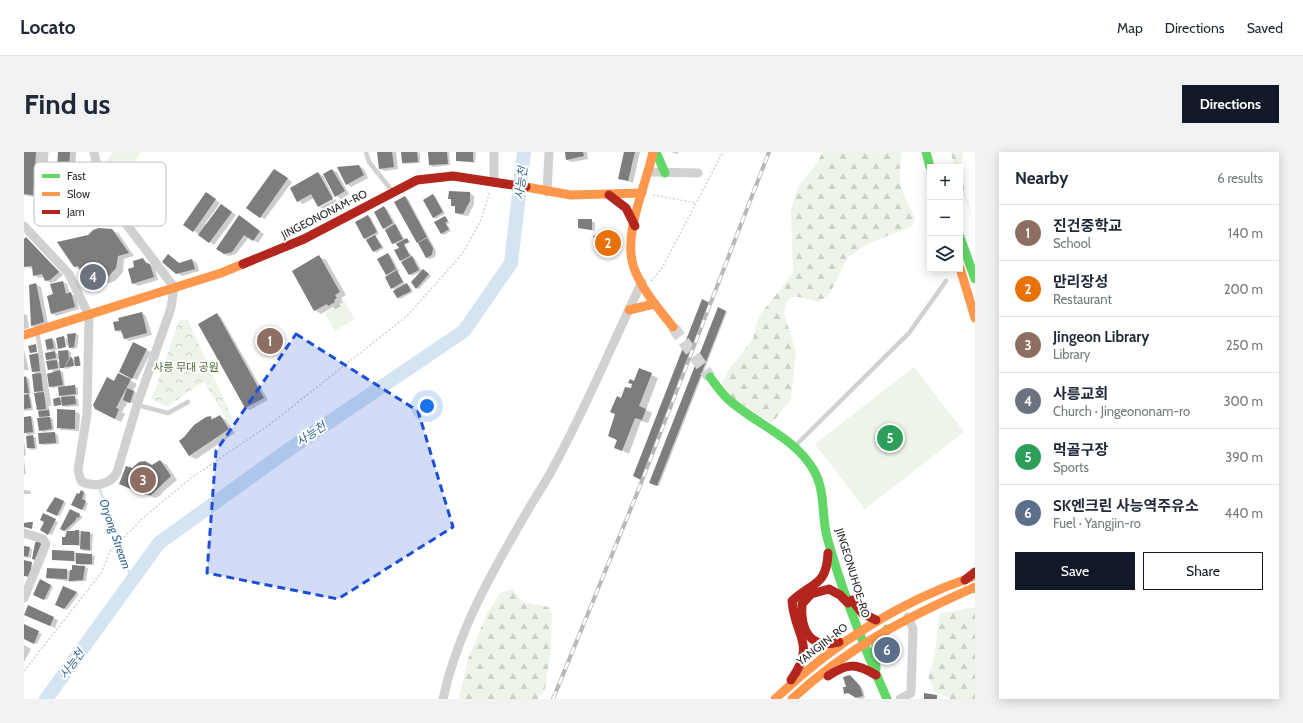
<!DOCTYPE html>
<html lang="en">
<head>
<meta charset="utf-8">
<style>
  body { margin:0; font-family:Cabin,"Noto Sans KR",sans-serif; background:#f2f2f3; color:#1f2937 }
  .controls { position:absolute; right:12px; top:12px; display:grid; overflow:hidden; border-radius:0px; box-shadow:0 2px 10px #0003 }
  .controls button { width:36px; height:36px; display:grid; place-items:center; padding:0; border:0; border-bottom:1px solid #e0e1e3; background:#fff; color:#1f2937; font:20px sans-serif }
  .you { position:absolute; left:403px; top:254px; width:14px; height:14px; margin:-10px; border:3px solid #fff; border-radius:50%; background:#1a73e8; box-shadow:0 0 0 6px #1a73e833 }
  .badge { display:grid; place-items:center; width:26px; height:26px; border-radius:50%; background:#111827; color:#fff; font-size:13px; font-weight:700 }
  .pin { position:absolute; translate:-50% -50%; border:2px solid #fff; box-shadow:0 1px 4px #0006 }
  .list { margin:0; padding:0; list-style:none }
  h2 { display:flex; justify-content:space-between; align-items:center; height:52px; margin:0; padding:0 16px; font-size:17px }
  h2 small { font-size:13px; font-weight:400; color:#747a83 }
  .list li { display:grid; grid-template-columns:26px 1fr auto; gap:12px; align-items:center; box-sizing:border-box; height:56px; padding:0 16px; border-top:1px solid #e0e1e3 }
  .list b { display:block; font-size:15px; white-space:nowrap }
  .list p { margin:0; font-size:13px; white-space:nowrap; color:#747a83 }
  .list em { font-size:13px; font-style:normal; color:#747a83 }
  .actions { display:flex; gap:8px; padding:12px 16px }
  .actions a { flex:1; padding:9px 0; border:1px solid #111827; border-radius:0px; text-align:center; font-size:14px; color:#111827 }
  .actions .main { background:#111827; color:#fff }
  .icon { flex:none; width:22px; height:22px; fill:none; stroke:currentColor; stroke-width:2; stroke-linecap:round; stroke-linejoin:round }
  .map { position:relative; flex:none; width:951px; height:547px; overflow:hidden; border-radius:0px }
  header { display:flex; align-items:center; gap:24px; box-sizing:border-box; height:56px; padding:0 20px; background:#fff; border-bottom:1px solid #e0e1e3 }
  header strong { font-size:19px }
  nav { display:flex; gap:22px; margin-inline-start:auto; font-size:14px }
  .intro { display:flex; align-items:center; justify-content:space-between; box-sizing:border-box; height:96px; padding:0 24px }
  h1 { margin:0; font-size:28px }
  .button { padding:10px 18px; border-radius:0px; background:#111827; color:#fff; font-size:14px; font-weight:700 }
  main { display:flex; gap:24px; padding:0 24px }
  aside { flex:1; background:#fff; border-radius:0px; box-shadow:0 2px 10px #0003 }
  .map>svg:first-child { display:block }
  .grass { fill:#eef4e9 }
  .forest { fill:url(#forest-firs) }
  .park { fill:url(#park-crowns) }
  .shadow { fill:#0003; fill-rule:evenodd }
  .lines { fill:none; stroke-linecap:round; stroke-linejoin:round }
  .stream { stroke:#d4e4f2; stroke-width:2.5 }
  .river { stroke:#d4e4f2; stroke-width:14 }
  .building { fill:#7d7d7d }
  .secondary-tunnel { stroke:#d5d5d5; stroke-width:12; stroke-dasharray:12 6; stroke-linecap:butt }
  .path { stroke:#d1d1d1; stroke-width:1.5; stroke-dasharray:2 2; stroke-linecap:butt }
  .lane { stroke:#d1d1d1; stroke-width:4.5 }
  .street { stroke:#d1d1d1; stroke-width:9 }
  .fast { stroke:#63d668; stroke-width:9 }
  .slow { stroke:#ff974d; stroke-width:9 }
  .jam { stroke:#b3261e; stroke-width:9 }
  .rail-casing { stroke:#b8b8b8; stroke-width:4 }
  .rail { stroke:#fff; stroke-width:2.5; stroke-dasharray:8; stroke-linecap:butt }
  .marked { fill:#1d4ed8; fill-opacity:0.2; stroke:#1d4ed8; stroke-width:3; stroke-dasharray:8 5; stroke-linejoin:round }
  .labels { text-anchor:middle; stroke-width:4; stroke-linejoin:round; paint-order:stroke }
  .street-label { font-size:11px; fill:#2c2c2c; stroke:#fff }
  .park-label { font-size:11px; fill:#4a6a36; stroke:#fff }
  .water-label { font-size:12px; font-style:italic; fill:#346793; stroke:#fff }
  .key { fill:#fff; stroke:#c0c0c0; stroke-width:1 }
  .key-label { font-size:11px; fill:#2c2c2c }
</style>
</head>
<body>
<header>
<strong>Locato</strong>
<nav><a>Map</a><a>Directions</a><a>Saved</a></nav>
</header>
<div class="intro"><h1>Find us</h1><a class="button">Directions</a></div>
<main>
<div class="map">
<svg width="951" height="547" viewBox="0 0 951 547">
  <defs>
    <pattern id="forest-firs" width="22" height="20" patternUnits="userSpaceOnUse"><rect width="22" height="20" fill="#eef4e9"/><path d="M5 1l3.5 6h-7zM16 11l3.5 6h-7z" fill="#ccd1c8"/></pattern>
    <pattern id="park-crowns" width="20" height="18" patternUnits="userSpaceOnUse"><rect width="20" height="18" fill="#eef4e9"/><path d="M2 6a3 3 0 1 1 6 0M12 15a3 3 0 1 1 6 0" fill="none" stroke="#ccd1c8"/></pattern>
  </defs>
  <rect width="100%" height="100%" fill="#fff"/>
  <g class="grass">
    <polygon points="89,0 117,0 97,30 77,17"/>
    <polygon points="320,149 331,167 311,179 301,161"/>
    <polygon points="890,215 940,280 841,357 791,292"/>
  </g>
  <g class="forest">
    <path d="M799,0h79c-5,31 -2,38 13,65l-3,9 -44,18 -20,13 -19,38 -11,7 -23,-6 -8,5 -3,12 12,40 -5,46 -19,24 -40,-25 -10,-15 8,-15 23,-29 6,-23 34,-43 -2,-64 8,-24 13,-15z"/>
    <path d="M927,0h12c-5,23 4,46 10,68l-13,-34v-19h-6z"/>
    <polygon points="488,437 499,450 524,455 528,461 527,494 521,538 514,547 435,547 444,507 462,464 476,441"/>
    <polygon points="951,455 951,547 927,547 910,539 904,524 910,508 915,462"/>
  </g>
  <polygon class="park" points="155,168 164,168 210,270 207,275 180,229 143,255 128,247"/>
  <g class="shadow">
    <polygon points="0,0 18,0 15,46 0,43"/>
    <polygon points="35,0 52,0 50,39 39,38 33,35"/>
    <polygon points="354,0 372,0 374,17 360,19 356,16"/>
    <polygon points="393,0 396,1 396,11 382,12 379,11 378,1"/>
    <polygon points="405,0 425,0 426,13 409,15 406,13"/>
    <polygon points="433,0 452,0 451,11 433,8"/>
    <polygon points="542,0 563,0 564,7 548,10 543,8"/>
    <polygon points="601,0 616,0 609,31 595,26"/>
    <polygon points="647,0 654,0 654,2"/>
    <polygon points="335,14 340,17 344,26 327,35 323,32"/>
    <polygon points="308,18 313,20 325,42 317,47 313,44"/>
    <polygon points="255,21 268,30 241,67 236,65"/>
    <polygon points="294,21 299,24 310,45 296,53 296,55 290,46 279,52 274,49"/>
    <polygon points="446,41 450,44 450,52 444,64 437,63 432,61 432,55 428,53 428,48 425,46"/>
    <polygon points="409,43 412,45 421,62 412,67 409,65"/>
    <polygon points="186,44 196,51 181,72 183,73 201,55 212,63 190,93 170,79"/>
    <polygon points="381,45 384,47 412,99 411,105 406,107 403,106 371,51"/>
    <polygon points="311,47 313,50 299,57 296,55"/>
    <polygon points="360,56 363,57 381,88 384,88 386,90 379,94 391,107 398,119 388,124 377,108 377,96 374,92 369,92 360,76"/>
    <polygon points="344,64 347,66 355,82 351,84 360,96 352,101 341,86"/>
    <polygon points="421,65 426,71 423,72 427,79 420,83 417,81"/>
    <polygon points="220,67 240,82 234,91 225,85 212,102 205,104 200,102"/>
    <polygon points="555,68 571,70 571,79 555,76"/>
    <polygon points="88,78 95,82 110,104 100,107 99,120 91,129 85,131 73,130 50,114"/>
    <polygon points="588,79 591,81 595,93 586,96 582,92 575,94 572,93"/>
    <polygon points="2,86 39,123 31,130 26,131 20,125 15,126 10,123 9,117 1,114 0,88"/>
    <polygon points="364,102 367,104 375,119 373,120 382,133 386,134 389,140 376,147 373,146 372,138 368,136 365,124 362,123"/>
    <polygon points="145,104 156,112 168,108 173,111 175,119 158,124 153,121"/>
    <polygon points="295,105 302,108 322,143 317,146 319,150 315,152 317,154 311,157 309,155 297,162 291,158"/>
    <polygon points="118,107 131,116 134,128 114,134 109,131"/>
    <polygon points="402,120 407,124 395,137 393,136"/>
    <polygon points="38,130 43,132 46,142 52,144 55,157 32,164 28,161"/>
    <polygon points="12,132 17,135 24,172 13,176 8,174 6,134"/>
    <polygon points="678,149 687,152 618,327 611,324"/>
    <polygon points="694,157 703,160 635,334 627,331"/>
    <polygon points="118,161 122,164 128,183 105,189 100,186 99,181 92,179"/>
    <polygon points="0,162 3,163 5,176 0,177"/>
    <polygon points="193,163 197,165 244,248 226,258 222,256 175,173"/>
    <polygon points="52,182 55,183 53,196 49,197 46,195 47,193 43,194 41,186 45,188 44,183"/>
    <polygon points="28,187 31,189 33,198 27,199 24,197"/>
    <polygon points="0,198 5,218 0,218"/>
    <polygon points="122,198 127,200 113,228 101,223"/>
    <path d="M44,199l3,1v6l4,2 5,-2 1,8 -7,-1v1l-7,3 -7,-2v2l-2,1 5,2 2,15h10l3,1v7l-5,1 5,3 1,7 -13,1 -5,-3 -5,2 4,-7 3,1 -1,-3 -2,-2 -1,-8 -6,1 -3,-1 3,-17 -4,-1 2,-7 -4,-3 8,-7 4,3zM36,207l1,4 -6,-3z"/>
    <polygon points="13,202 16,204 19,220 15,221 20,223 22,240 18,240 23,243 26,264 24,264 29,267 30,278 19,280 16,278 19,267 16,265 17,260 14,258 15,242 11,239 13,222 9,220"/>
    <polygon points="615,217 634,226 622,258 628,261 624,271 617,269 605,302 591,295 594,288 585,284 598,247 607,238"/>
    <polygon points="95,222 113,232 109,239 112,241 109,251 104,250 98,260 101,262 97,270 79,261"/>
    <polygon points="2,225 5,227 7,242 3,243 7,245 9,258 0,259 0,226"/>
    <polygon points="51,259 56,262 55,279 38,278 34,276"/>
    <polygon points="196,264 202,268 211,281 172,307 166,304 156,289 187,265 191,267"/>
    <polygon points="6,265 9,266 11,282 4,283 0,280 0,266"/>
    <polygon points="31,281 34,283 35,292 19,293 16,291 15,282"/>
    <polygon points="9,284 12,286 13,297 7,298 4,296"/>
    <polygon points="0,289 2,303 0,304"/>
    <polygon points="0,307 2,322 0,322"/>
    <polygon points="136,309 143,313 153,328 140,339 136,344 131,346 103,335 108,317 128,314"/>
    <polygon points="0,338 7,339 7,342 0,342"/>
    <polygon points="57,339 62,342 61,350 64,351 61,359 51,354"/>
    <polygon points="39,349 42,351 36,364 26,360"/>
    <polygon points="46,358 59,365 43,380 38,377"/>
    <polygon points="20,363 34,370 28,383 17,378 21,370"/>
    <polygon points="55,379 69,382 68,399 60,399 57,397 57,394 39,392"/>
    <polygon points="0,395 8,397 7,406 0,405"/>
    <polygon points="50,400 71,404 70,413 57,413 64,416 62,429 49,430 23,426 43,418 47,420 60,415 53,410 29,407"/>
    <polygon points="27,433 29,435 23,448 13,444"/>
    <polygon points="52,441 55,442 43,458 35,454"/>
    <polygon points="6,465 29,466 34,468 31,476"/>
    <polygon points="0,474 18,482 13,492 0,486"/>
    <polygon points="867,491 868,491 865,505 863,505"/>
    <polygon points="0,493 7,497 0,510"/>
    <polygon points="826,524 839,537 841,546 836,547 828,542 821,541"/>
  </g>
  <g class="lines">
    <polyline class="stream" points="75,335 108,429"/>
    <polyline class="river" points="22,547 135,391 264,298 440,179 487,111 500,0"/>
  </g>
  <g class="building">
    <polygon points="0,0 12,0 9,43 0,42"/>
    <polygon points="34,0 46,0 44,36 32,35"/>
    <polygon points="353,0 368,0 370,15 355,17"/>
    <polygon points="377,0 393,0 394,10 378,11"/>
    <polygon points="404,0 423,0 424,12 405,13"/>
    <polygon points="432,0 449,0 449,10 432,9"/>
    <polygon points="541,0 559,0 560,4 542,8"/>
    <polygon points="600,0 611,0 604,29 594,27"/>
    <polygon points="335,13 340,23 322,33 313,15"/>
    <polygon points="250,17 264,26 236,66 222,56"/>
    <polygon points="308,17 321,39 311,45 299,22"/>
    <polygon points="294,20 309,47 294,55 287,42 273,50 266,36"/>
    <polygon points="425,39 446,40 446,49 439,62 431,61 431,54 427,54 427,47 424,47"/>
    <polygon points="182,40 192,47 169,80 159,73"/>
    <polygon points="409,42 419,60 409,66 399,48"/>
    <polygon points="381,44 403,85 393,91 370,50"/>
    <polygon points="197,52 208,60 185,91 174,83"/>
    <polygon points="360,54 369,71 359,77 350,60"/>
    <polygon points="215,63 236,79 229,89 220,83 208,100 200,102 192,97"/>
    <polygon points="344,63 353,80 340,87 331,70"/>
    <polygon points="421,64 424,69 421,71 425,77 417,82 410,70"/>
    <polygon points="554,67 568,67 568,78 554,76"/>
    <polygon points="371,72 379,87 368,92 361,78"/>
    <polygon points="75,76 88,77 105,101 94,104 92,116 84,125 72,128 60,124 54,114 50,115 33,90 64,83 69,78"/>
    <polygon points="588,78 592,92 582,95 580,91 572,93 569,84"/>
    <polygon points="351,83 358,95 349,100 342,88"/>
    <polygon points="2,85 35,120 26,128 21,129 18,122 9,124 8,114 0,115 0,87"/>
    <polygon points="383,86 385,90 380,92 386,104 376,109 370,98 375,96 372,92"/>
    <polygon points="403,86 409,96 408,103 402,106 394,91"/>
    <polygon points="364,101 372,117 362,123 353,107"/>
    <polygon points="144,102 155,111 168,107 171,117 152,122 138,110"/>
    <polygon points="295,103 316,140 311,143 313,146 310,148 311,150 304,154 303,152 290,159 268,119"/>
    <polygon points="388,104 395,118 385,123 377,110"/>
    <polygon points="119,106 122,111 126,112 130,125 108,132 104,117 110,115 109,109"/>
    <polygon points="399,117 405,122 392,137 387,130"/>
    <polygon points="373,118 379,130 367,137 361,125"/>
    <polygon points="39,129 42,142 47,140 51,155 27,162 23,144 29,142 26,132"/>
    <polygon points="12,131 20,170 7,174 5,133"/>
    <polygon points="383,131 387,139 373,146 369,139"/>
    <polygon points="678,147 686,151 617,328 609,324"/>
    <polygon points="694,155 702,159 633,334 625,331"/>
    <polygon points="118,160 123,181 100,187 97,178 91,179 89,170 95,169 94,166"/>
    <polygon points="193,161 240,246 221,256 174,172"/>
    <polygon points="52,181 50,195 45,196 43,182"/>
    <polygon points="40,184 42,195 34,197 32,186"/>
    <polygon points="28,186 30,196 23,198 21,188"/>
    <polygon points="109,190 123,197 108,227 95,220"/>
    <polygon points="12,192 13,200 6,201 4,194"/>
    <polygon points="44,198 45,206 40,216 36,216 34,199"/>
    <polygon points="31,199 32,206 22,208 21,201"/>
    <polygon points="14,201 16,219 8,220 5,203"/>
    <polygon points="55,204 56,214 51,214 50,205"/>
    <polygon points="48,205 50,214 41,215 46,206"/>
    <polygon points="33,208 34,216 24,218 22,209"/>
    <polygon points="615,216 628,221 615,254 622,257 618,268 611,266 598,299 590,296 593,288 584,284 591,262 586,260 593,244 597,246 601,235 607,236 608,232 604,231 606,227 610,229"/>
    <polygon points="36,218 39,233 25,235 23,222"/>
    <polygon points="17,221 19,239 10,240 8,222"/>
    <polygon points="94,221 107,227 92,256 95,257 91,267 71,257 69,253 83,225 90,229"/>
    <polygon points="2,224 5,241 0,241 0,225"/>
    <polygon points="51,233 52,242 35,244 34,235"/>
    <polygon points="103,236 110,239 106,251 99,248"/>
    <polygon points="20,240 22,257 13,258 10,241"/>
    <polygon points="5,242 7,256 0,257 0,243"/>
    <polygon points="51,244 52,252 38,254 37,245"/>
    <polygon points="36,245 37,253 30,254 29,247"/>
    <polygon points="33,257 51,258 51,277 33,276"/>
    <polygon points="25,258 26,264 15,265 14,259"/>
    <polygon points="196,263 205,277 165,304 155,289 160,285 170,273 182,265 187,264 187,268"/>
    <polygon points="7,264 9,280 0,281 0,265"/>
    <polygon points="26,265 28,277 15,279 13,266"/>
    <polygon points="31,280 32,291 15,292 14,281"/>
    <polygon points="9,283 11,296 3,296 2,284"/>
    <polygon points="136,308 147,324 127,343 121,343 95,332 102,314 108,316 115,310 121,309 128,313"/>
    <polygon points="57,338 60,340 58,347 62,349 58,358 47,353 53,341 55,342"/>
    <polygon points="31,345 40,349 33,364 22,359"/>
    <polygon points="46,357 56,362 55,366 53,365 51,369 40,379 36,377"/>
    <polygon points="19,361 32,367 24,383 16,378 20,370 16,368"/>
    <polygon points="6,370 9,370 8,377 0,375 0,371"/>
    <polygon points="51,378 55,378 55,393 38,393 38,385 41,385 43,379 51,379"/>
    <polygon points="57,379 66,380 66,398 56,397"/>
    <polygon points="13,389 16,389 19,393 11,408 8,407 11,391"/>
    <polygon points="0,394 6,395 4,405 0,404"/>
    <polygon points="28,398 50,399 50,409 28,408"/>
    <polygon points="52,401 68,402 68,412 52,412"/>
    <polygon points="0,408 8,410 6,425 0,424"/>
    <polygon points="48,413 61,414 59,428 45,429 46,418 48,418"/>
    <polygon points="23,416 43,417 43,427 22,426"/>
    <polygon points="16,427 27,433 20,448 9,443"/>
    <polygon points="39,434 53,440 40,457 31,453"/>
    <polygon points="4,453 30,465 26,474 0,463"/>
    <polygon points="0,472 15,479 10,492 0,487"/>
    <polygon points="863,489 867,490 864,505 861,505 859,500 861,491"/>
    <polygon points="826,523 836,534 839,544 832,546 824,541 820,542 819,535 822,535 819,525"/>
    <polygon points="900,541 913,543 913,547 900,547"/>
  </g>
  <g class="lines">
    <polyline class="secondary-tunnel" points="649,175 686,225"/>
    <g class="path">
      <polyline points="629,43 672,51"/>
      <polyline points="627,129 638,116 699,0"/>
      <polyline points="0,519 77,421 86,399 120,365 167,326 245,273 383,164 439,101 456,70 466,39"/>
    </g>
    <g class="lane">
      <polyline points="342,0 345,10 369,40"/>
      <polyline points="13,179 25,252"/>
      <polyline points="113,253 144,261 164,250"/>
      <polyline points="771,294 885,181 922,129"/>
    </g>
    <g class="street">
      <polyline points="626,20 674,21"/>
      <polyline points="470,29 470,0"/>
      <polyline points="18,34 20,0"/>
      <polyline points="523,40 525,0"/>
      <path d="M0,74l45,48 20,42 -2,98 -9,56 3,11c12,7 30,4 36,-9l20,-67 34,-97 3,-21 -63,-83 -9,-16 -8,-36"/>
      <polyline points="0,381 19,387 22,392 0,446"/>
      <path d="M419,547c15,-69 50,-129 85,-189 8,-14 18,-28 25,-42 33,-60 59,-124 89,-186"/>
      <polyline points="876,547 887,541 889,477 884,465"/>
    </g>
    <g class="fast">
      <polyline points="632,0 641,21"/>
      <polyline points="902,0 906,15"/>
      <polyline points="936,85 951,127"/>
      <path d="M686,225c6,8 12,17 19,23 27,24 65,37 84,69 13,21 8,45 14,68 15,55 37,110 60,162"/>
      <polyline points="949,436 951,437"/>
      <polyline points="852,517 851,497 863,477"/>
    </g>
    <g class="slow">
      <path d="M629,0c-7,34 -31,83 -19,116 8,22 25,41 39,59"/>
      <polyline points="502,35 547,43 618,41"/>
      <polyline points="936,116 951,166"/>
      <polyline points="605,158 630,152"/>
      <polyline points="0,183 197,121 219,112"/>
      <path d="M751,547c58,-55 121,-96 197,-122"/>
      <path d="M768,547c55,-51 115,-82 183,-112"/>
    </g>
    <g class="jam">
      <polyline points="585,43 602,56 611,74"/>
      <polyline points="219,112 280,87 393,28 429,24 502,35"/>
      <polyline points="941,428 951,420"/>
      <polyline points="828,448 838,461 852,468"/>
      <path d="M815,490c-29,8 -39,-12 -37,-38l9,-10 18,-5 11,6 8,8"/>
      <path d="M804,524c20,-13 27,-13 48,-1"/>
      <path d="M767,528c26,-37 4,-42 1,-79 20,-19 35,-15 36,-48"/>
    </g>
    <g class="rail-casing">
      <polyline id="rail" points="529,547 614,339 745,0"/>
    </g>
    <use href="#rail" class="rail"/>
  </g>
  <path class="marked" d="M272,182l122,77 35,116 -115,72 -131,-26 9,-122z"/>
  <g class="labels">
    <g class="street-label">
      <text transform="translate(300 62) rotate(-27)" y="4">JINGEONONAM-RO</text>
      <text transform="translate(829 421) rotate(73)" y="4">JINGEONUHOE-RO</text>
      <text transform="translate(798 492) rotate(-38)" y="4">YANGJIN-RO</text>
    </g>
    <g class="park-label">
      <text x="162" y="219">사릉 무대 공원</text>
    </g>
    <g class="water-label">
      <text transform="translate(497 31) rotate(-83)" y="4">사능천</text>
      <text transform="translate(287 282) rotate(-34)" y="4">사능천</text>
      <text transform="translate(91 382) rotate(71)" y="4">Oryong Stream</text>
      <text transform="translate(48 512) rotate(-54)" y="4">사능천</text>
    </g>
  </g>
  <rect x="10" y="10" width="132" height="64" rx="6" class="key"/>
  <rect x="18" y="22" width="18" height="4" fill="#63d668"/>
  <rect x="18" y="40" width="18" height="4" fill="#ff974d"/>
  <rect x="18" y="58" width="18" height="4" fill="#b3261e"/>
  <g class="key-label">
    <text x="43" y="28">Fast</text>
    <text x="43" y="46">Slow</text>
    <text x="43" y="64">Jam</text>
  </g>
</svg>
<div class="controls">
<button>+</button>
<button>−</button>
<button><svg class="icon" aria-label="layers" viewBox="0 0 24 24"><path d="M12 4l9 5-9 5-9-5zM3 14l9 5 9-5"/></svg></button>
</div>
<div class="you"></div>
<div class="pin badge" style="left:246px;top:189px;background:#8d6e63">1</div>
<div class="pin badge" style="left:584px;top:91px;background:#e8710a">2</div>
<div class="pin badge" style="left:119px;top:328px;background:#8d6e63">3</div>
<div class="pin badge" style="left:69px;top:125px;background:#6b7280">4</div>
<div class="pin badge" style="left:866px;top:286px;background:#2e9e5b">5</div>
<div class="pin badge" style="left:863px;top:498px;background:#5c6f8a">6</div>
</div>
<aside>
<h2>Nearby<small>6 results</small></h2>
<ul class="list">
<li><span class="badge" style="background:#8d6e63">1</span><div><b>진건중학교</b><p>School</p></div><em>140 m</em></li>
<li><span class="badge" style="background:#e8710a">2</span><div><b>만리장성</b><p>Restaurant</p></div><em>200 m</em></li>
<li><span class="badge" style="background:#8d6e63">3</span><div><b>Jingeon Library</b><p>Library</p></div><em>250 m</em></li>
<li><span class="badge" style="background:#6b7280">4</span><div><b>사릉교회</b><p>Church · Jingeononam-ro</p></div><em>300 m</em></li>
<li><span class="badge" style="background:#2e9e5b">5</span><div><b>먹골구장</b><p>Sports</p></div><em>390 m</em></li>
<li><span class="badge" style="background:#5c6f8a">6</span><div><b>SK엔크린 사능역주유소</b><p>Fuel · Yangjin-ro</p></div><em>440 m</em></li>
</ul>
<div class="actions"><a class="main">Save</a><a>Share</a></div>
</aside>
</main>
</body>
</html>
